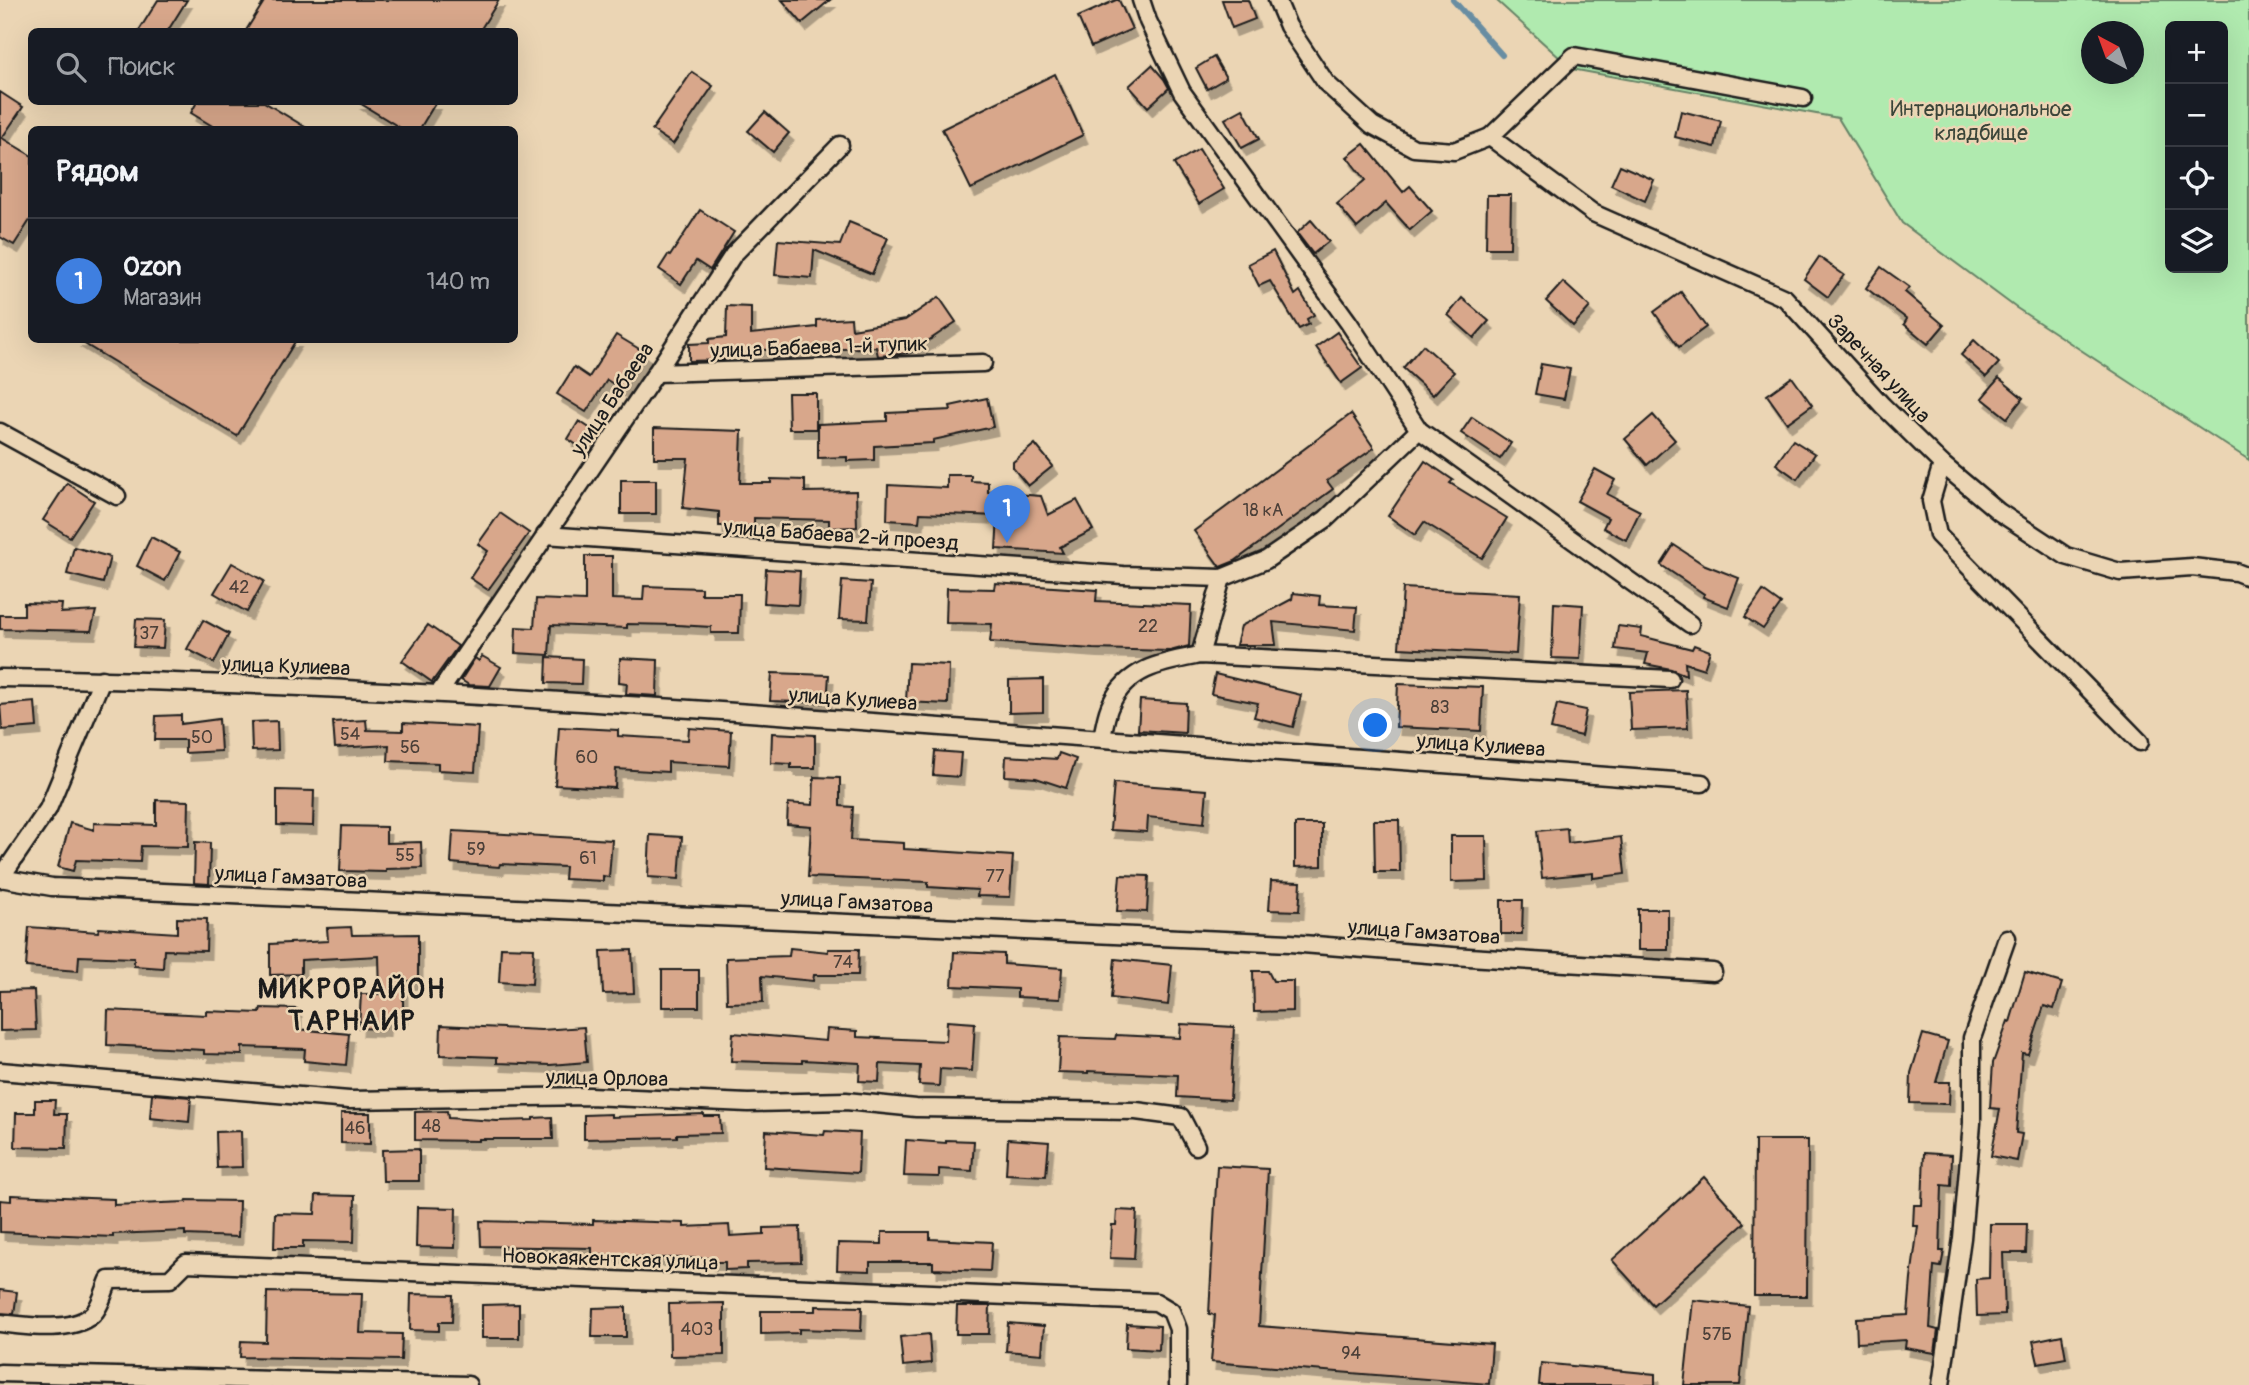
<!DOCTYPE html>
<html lang="ru">
<head>
<meta charset="utf-8">
<style>
  body { margin:0; font-family:Pangolin,sans-serif; background:#20242c; color:#f1f3f6 }
  .controls { position:absolute; right:21px; top:21px; display:grid; overflow:hidden; border-radius:10px; box-shadow:0 7px 28px #0002 }
  .controls button { width:63px; height:63px; display:grid; place-items:center; padding:0; border:0; border-bottom:2px solid #363941; background:#171b24; color:#f1f3f6; font:35px sans-serif }
  .compass { position:absolute; left:2081px; top:21px; width:63px; height:63px; border-radius:50%; background:#171b24; box-shadow:0 7px 28px #0002; rotate:319deg }
  .you { position:absolute; left:1376px; top:726px; width:24px; height:24px; margin:-18px; border:5px solid #fff; border-radius:50%; background:#1a73e8; box-shadow:0 0 0 10px #1a73e833 }
  .badge { display:grid; place-items:center; width:46px; height:46px; border-radius:50%; background:#1f6fb2; color:#fff; font-size:23px; font-weight:700 }
  .pin { position:absolute; translate:-50% -58px; filter:drop-shadow(0 2px 4px #0008) }
  .pin::after { content:''; position:absolute; top:37px; width:24px; height:21px; background:inherit; clip-path:polygon(0 0,100% 0,50% 100%) }
  .list { margin:0; padding:0; list-style:none }
  h2 { display:flex; justify-content:space-between; align-items:center; height:91px; margin:0; padding:0 28px; font-size:30px }
  h2 small { font-size:23px; font-weight:400; color:#9ea1a6 }
  .list li { display:grid; grid-template-columns:46px 1fr auto; gap:21px; align-items:center; box-sizing:border-box; height:126px; padding:0 28px; border-top:2px solid #363941 }
  .list b { display:block; font-size:26px; white-space:nowrap }
  .list p { margin:0; font-size:23px; white-space:nowrap; color:#9ea1a6 }
  .list em { font-size:23px; font-style:normal; color:#9ea1a6 }
  .icon { flex:none; width:38px; height:38px; fill:none; stroke:currentColor; stroke-width:2; stroke-linecap:round; stroke-linejoin:round }
  .map { position:relative; flex:none; width:2249px; height:1385px; overflow:hidden }
  .search { position:absolute; background:#171b24; box-shadow:0 7px 28px #0002; left:28px; top:28px; width:490px; height:77px; display:flex; align-items:center; gap:18px; box-sizing:border-box; padding:0 24px; border-radius:10px; color:#9ea1a6; font-size:26px }
  .panel { position:absolute; background:#171b24; box-shadow:0 7px 28px #0002; left:28px; top:126px; width:490px; height:217px; border-radius:10px }
  .map>svg:first-child { display:block }
  .green { fill:#b0eaaf; stroke:#668366; stroke-width:2; fill-rule:evenodd }
  .lines { fill:none; stroke-linecap:round; stroke-linejoin:round }
  .stream { stroke:#688da2; stroke-width:6 }
  .building { fill:#d8a78b; stroke:#1c1c1c; stroke-width:2; filter:url(#shadow) }
  .minor-casing { stroke:#1c1c1c; stroke-width:21 }
  .minor { stroke:#ebd5b4; stroke-width:16 }
  .labels { text-anchor:middle; stroke-width:5; stroke-linejoin:round; paint-order:stroke }
  .number-label { font-size:18px; fill:#4b3f38 }
  .park-label { font-size:21px; fill:#3a4539; stroke:#ebd5b4 }
  .street-label { font-size:21px; fill:#1c1c1c; stroke:#ebd5b4 }
  .district-label { font-size:28px; font-weight:bold; letter-spacing:2px; fill:#1c1c1c; stroke:#ebd5b4 }
</style>
</head>
<body>
<div class="map">
<svg width="2249" height="1385" viewBox="0 0 2249 1385">
  <defs>
    <filter id="shadow"><feDropShadow dx="4.5" dy="8" stdDeviation="0" flood-color="#0004"/></filter>
  </defs>
  <rect width="100%" height="100%" fill="#ebd5b4"/>
  <filter id="ink" filterUnits="userSpaceOnUse"><feTurbulence type="fractalNoise" baseFrequency=".0143" numOctaves="2"/><feDisplacementMap in="SourceGraphic" scale="14" xChannelSelector="R" yChannelSelector="G"/><feConvolveMatrix kernelMatrix="1 2 1 2 8 2 1 2 1" color-interpolation-filters="sRGB"/></filter>
  <g filter="url(#ink)">
    <path class="green" d="M1496,0h753v460l-234,-153 -113,-84 -64,-105 -266,-49zM2170,26h53v242h-53zM2092,32h42v42h-42z"/>
    <g class="lines">
      <polyline class="stream" points="1453,0 1502,55"/>
    </g>
    <g class="building">
      <polygon points="158,0 187,0 167,32 138,32"/>
      <polygon points="265,0 499,0 479,32 245,32"/>
      <polygon points="782,0 830,0 802,23"/>
      <polygon points="1116,0 1119,0 1132,29 1091,47 1078,17"/>
      <polygon points="1222,0 1248,0 1255,19 1232,28"/>
      <polygon points="1214,57 1226,78 1207,89 1196,68"/>
      <polygon points="1152,65 1164,79 1169,88 1148,107 1129,86"/>
      <polygon points="692,72 713,86 673,144 652,130"/>
      <polygon points="1055,74 1083,135 971,189 942,129"/>
      <polygon points="0,92 23,107 2,138 32,156 32,217 14,245 0,237"/>
      <polygon points="197,102 264,102 310,130 219,130 191,113"/>
      <polygon points="358,102 436,102 419,130 404,130"/>
      <polygon points="1243,109 1259,139 1242,148 1225,119"/>
      <polygon points="1681,111 1721,121 1715,147 1675,137"/>
      <polygon points="765,112 789,133 773,152 748,131"/>
      <polygon points="1364,144 1403,192 1410,186 1432,211 1410,230 1386,203 1357,228 1337,204 1365,180 1347,157"/>
      <polygon points="1199,149 1224,189 1199,204 1174,164"/>
      <polygon points="1620,165 1654,180 1645,201 1611,185"/>
      <polygon points="1487,195 1511,195 1510,248 1486,248"/>
      <polygon points="700,210 734,232 710,270 696,261 681,284 659,269 668,255 670,256"/>
      <polygon points="1311,220 1329,241 1313,254 1297,233"/>
      <polygon points="849,222 888,238 872,274 814,250 812,278 775,275 778,240 840,245"/>
      <polygon points="1273,251 1295,295 1300,291 1314,315 1307,319 1309,324 1299,329 1270,281 1259,286 1248,264"/>
      <polygon points="1819,257 1844,275 1828,297 1804,279"/>
      <polygon points="1881,267 1909,287 1905,292 1944,325 1928,344 1904,324 1907,319 1866,288"/>
      <polygon points="1563,282 1590,307 1573,326 1546,301"/>
      <polygon points="1681,292 1706,327 1679,347 1654,312"/>
      <polygon points="939,297 956,322 910,353 878,356 876,347 811,351 811,353 772,358 771,350 724,349 724,360 689,361 689,344 709,343 709,339 726,337 727,306 751,307 751,334 817,327 817,320 851,318 852,329 905,320"/>
      <polygon points="1462,298 1489,321 1474,338 1448,315"/>
      <polygon points="1337,332 1362,368 1341,383 1316,347"/>
      <polygon points="616,335 646,353 623,390 607,380 586,412 557,394 574,367 589,377"/>
      <polygon points="78,340 296,340 237,436"/>
      <polygon points="1974,340 1999,363 1986,377 1961,355"/>
      <polygon points="1423,345 1454,372 1433,395 1403,368"/>
      <polygon points="1541,364 1570,369 1564,399 1535,394"/>
      <polygon points="1792,377 1812,405 1787,423 1767,395"/>
      <polygon points="1999,378 2023,398 2007,418 1982,398"/>
      <polygon points="788,393 816,393 816,429 789,429"/>
      <polygon points="987,398 993,427 933,440 933,443 874,446 874,460 847,461 847,457 818,458 818,424 887,421 887,413 951,410 950,406"/>
      <polygon points="1351,414 1374,448 1327,481 1333,489 1235,561 1220,567 1194,531"/>
      <polygon points="1653,415 1675,440 1647,465 1625,439"/>
      <polygon points="1472,417 1511,443 1500,459 1461,433"/>
      <polygon points="579,421 597,433 586,451 568,439"/>
      <polygon points="654,428 742,431 740,483 771,483 771,479 805,480 805,492 856,491 857,527 829,528 829,520 754,518 754,526 719,526 719,512 683,508 688,458 654,458"/>
      <polygon points="1793,440 1815,454 1797,479 1776,464"/>
      <polygon points="1035,444 1053,466 1028,486 1013,468 1013,462"/>
      <polygon points="1425,461 1453,480 1450,483 1507,518 1482,558 1424,522 1415,535 1388,516"/>
      <polygon points="1595,469 1615,480 1607,494 1640,511 1626,540 1603,528 1608,518 1577,501"/>
      <polygon points="947,475 971,475 971,481 988,482 988,492 1041,496 1048,515 1077,500 1093,530 1060,547 1063,553 996,549 998,516 920,513 919,522 887,520 888,485 947,488"/>
      <rect x="621" y="480" width="35" height="34"/>
      <polygon points="67,483 94,501 70,537 43,520"/>
      <polygon points="500,513 529,533 488,590 470,578 488,551 478,544"/>
      <polygon points="151,537 180,552 165,581 137,566"/>
      <polygon points="1674,545 1703,564 1739,578 1728,607 1703,597 1704,594 1661,565"/>
      <polygon points="74,547 110,557 103,583 67,574"/>
      <polygon points="585,556 612,556 612,599 643,600 644,586 701,588 701,594 740,594 739,633 711,633 711,627 677,625 627,624 627,628 551,625 549,655 515,653 516,627 534,628 536,599 585,601"/>
      <polygon points="232,563 264,581 247,612 214,593"/>
      <polygon points="766,569 800,571 798,605 764,603"/>
      <polygon points="842,581 871,583 868,620 839,619"/>
      <polygon points="995,583 1097,590 1096,601 1191,605 1189,646 1170,651 1093,649 990,642 992,624 946,623 947,588 994,589"/>
      <polygon points="1403,588 1520,594 1516,654 1399,648"/>
      <polygon points="1763,591 1781,604 1763,629 1745,617"/>
      <polygon points="1293,593 1320,596 1319,605 1357,607 1355,630 1273,622 1276,645 1236,645 1241,626 1292,599"/>
      <polygon points="24,603 62,604 61,613 96,611 91,631 0,629 0,615 24,615"/>
      <polygon points="1554,603 1583,605 1580,659 1552,658"/>
      <polygon points="136,619 165,620 163,648 134,647"/>
      <polygon points="203,620 229,634 214,663 187,649"/>
      <polygon points="428,625 458,646 432,682 402,661"/>
      <polygon points="1618,626 1642,629 1641,636 1692,649 1694,645 1710,651 1704,669 1685,663 1686,675 1671,669 1645,664 1648,653 1615,649"/>
      <polygon points="482,656 501,667 490,686 469,685 461,680 475,658 479,661"/>
      <polygon points="547,657 582,659 581,684 546,683"/>
      <polygon points="620,658 658,660 657,696 626,694 627,683 619,682"/>
      <polygon points="908,663 949,665 948,704 906,702"/>
      <polygon points="772,673 829,675 827,703 770,701"/>
      <polygon points="1215,674 1301,695 1293,727 1254,717 1258,703 1211,694"/>
      <polygon points="1043,679 1043,712 1009,713 1009,680"/>
      <polygon points="1398,684 1483,687 1481,731 1396,727"/>
      <polygon points="1686,690 1688,728 1631,730 1629,692"/>
      <polygon points="1140,700 1186,703 1185,733 1138,730"/>
      <polygon points="35,702 37,727 2,730 0,705"/>
      <polygon points="1557,704 1586,710 1581,736 1551,729"/>
      <polygon points="181,715 181,724 219,719 221,751 185,753 185,740 155,740 156,716"/>
      <polygon points="366,720 367,730 403,731 403,723 478,727 475,772 438,770 438,763 388,761 389,745 335,748 333,722"/>
      <polygon points="277,721 278,750 252,751 251,722"/>
      <polygon points="559,727 618,730 618,736 688,740 689,728 731,731 729,766 668,762 668,772 616,769 615,788 555,785"/>
      <polygon points="772,733 815,735 815,768 791,768 791,764 771,763"/>
      <polygon points="935,751 961,753 959,777 933,775"/>
      <polygon points="1059,753 1076,759 1066,788 1036,778 1005,776 1006,756 1057,759"/>
      <polygon points="814,777 840,778 840,806 853,807 851,840 904,843 904,849 1013,856 1010,897 977,896 978,890 928,887 928,882 808,877 811,826 787,824 788,803 813,805"/>
      <polygon points="1114,783 1207,790 1204,823 1148,817 1147,832 1110,830"/>
      <polygon points="277,790 314,791 313,826 277,825"/>
      <polygon points="156,800 189,801 188,847 141,846 140,862 76,860 73,871 58,867 70,823 94,830 94,823 156,825"/>
      <polygon points="1374,820 1399,820 1400,872 1375,872"/>
      <polygon points="1295,824 1322,824 1322,866 1295,867"/>
      <polygon points="342,826 386,827 386,843 421,842 422,868 386,869 386,872 340,871"/>
      <polygon points="1567,828 1568,843 1621,837 1625,874 1593,878 1593,873 1542,878 1537,831"/>
      <polygon points="453,831 612,840 609,877 603,876 603,881 564,879 565,867 500,864 499,867 451,863"/>
      <polygon points="650,835 682,837 679,879 648,877"/>
      <polygon points="1451,836 1486,836 1487,881 1451,882"/>
      <polygon points="195,842 210,843 209,884 194,883"/>
      <polygon points="1120,875 1149,876 1147,912 1117,911"/>
      <polygon points="1271,881 1301,882 1299,911 1269,910"/>
      <polygon points="1501,900 1523,900 1522,934 1501,934"/>
      <rect x="1638" y="909" width="30" height="41"/>
      <polygon points="177,918 207,919 206,951 164,950 163,968 134,966 134,958 79,956 78,971 26,967 29,927 98,932 99,928 177,933"/>
      <polygon points="351,927 352,935 418,934 418,981 403,981 403,1016 386,1016 385,1029 359,1028 361,994 380,994 379,956 301,960 301,974 270,975 270,944 328,941 327,928"/>
      <polygon points="501,947 534,948 532,984 499,982"/>
      <polygon points="790,948 828,952 828,949 859,949 858,975 814,975 813,981 762,976 763,1002 727,1003 726,958 789,956"/>
      <polygon points="632,950 634,993 603,994 601,951"/>
      <polygon points="954,952 1004,954 1004,964 1062,968 1060,999 1017,997 1017,989 952,986"/>
      <polygon points="1115,959 1172,965 1168,1005 1111,998"/>
      <rect x="662" y="970" width="37" height="37"/>
      <polygon points="1253,971 1268,971 1273,981 1293,981 1293,1011 1254,1012"/>
      <polygon points="2025,972 2062,983 2054,1009 2044,1006 2028,1054 2022,1053 2016,1133 2022,1134 2017,1161 1991,1156 2000,1109 1990,1108 1993,1063 2008,1021 2010,1022"/>
      <polygon points="34,990 36,1030 0,1031 0,991"/>
      <polygon points="261,1008 297,1009 297,1029 349,1034 346,1065 304,1061 305,1049 242,1047 242,1055 204,1054 204,1050 107,1045 108,1010 206,1015 206,1011 260,1013"/>
      <polygon points="947,1021 975,1023 972,1071 940,1069 939,1086 919,1085 920,1066 880,1064 879,1082 859,1081 860,1063 802,1060 802,1063 731,1061 733,1033 826,1041 827,1029 857,1031 857,1037 946,1041"/>
      <polygon points="1181,1024 1234,1027 1230,1100 1177,1097 1178,1075 1088,1071 1088,1073 1058,1072 1060,1037 1115,1039 1116,1035 1180,1038"/>
      <polygon points="441,1025 541,1030 584,1027 587,1062 550,1065 497,1063 497,1057 440,1055"/>
      <polygon points="1923,1034 1948,1041 1936,1082 1950,1082 1949,1104 1910,1103 1911,1073"/>
      <polygon points="152,1094 191,1097 189,1122 150,1118"/>
      <polygon points="35,1100 55,1100 54,1114 67,1114 66,1148 15,1147 16,1113 35,1113"/>
      <polygon points="447,1111 448,1118 497,1121 533,1120 533,1118 552,1117 553,1139 479,1139 479,1141 415,1140 415,1112"/>
      <polygon points="341,1113 370,1113 370,1144 341,1143"/>
      <polygon points="611,1114 611,1117 704,1114 704,1116 720,1116 721,1133 677,1134 677,1137 584,1139 584,1115"/>
      <polygon points="241,1131 242,1167 217,1168 216,1132"/>
      <polygon points="766,1131 824,1135 825,1131 860,1133 858,1173 764,1167"/>
      <polygon points="1008,1139 1049,1142 1046,1176 1006,1174"/>
      <polygon points="906,1140 946,1143 946,1140 974,1141 972,1171 939,1169 939,1177 904,1176"/>
      <polygon points="1755,1140 1808,1140 1807,1296 1754,1296"/>
      <polygon points="419,1149 419,1181 383,1181 382,1150"/>
      <polygon points="1924,1153 1952,1155 1951,1186 1942,1185 1940,1251 1944,1251 1941,1267 1934,1266 1930,1328 1938,1330 1935,1353 1905,1348 1906,1340 1857,1343 1856,1318 1908,1315 1911,1279 1918,1226 1913,1226 1914,1205 1922,1205"/>
      <polygon points="1217,1166 1268,1169 1259,1326 1492,1344 1489,1384 1211,1362 1215,1315 1209,1314"/>
      <polygon points="1704,1177 1745,1223 1653,1305 1612,1260"/>
      <polygon points="11,1195 114,1199 114,1205 186,1202 187,1200 239,1201 238,1237 185,1235 185,1231 113,1234 113,1237 0,1232 0,1200 11,1201"/>
      <polygon points="316,1195 355,1196 354,1242 303,1241 303,1248 274,1248 275,1213 315,1214"/>
      <polygon points="417,1207 456,1208 455,1248 416,1247"/>
      <polygon points="1117,1210 1137,1211 1134,1259 1110,1258 1112,1225 1116,1225"/>
      <polygon points="593,1220 684,1223 684,1227 729,1225 730,1236 764,1234 764,1228 800,1227 801,1262 747,1263 747,1269 725,1270 725,1262 709,1262 709,1258 650,1258 592,1254 592,1248 481,1246 480,1221 593,1224"/>
      <polygon points="1990,1224 2027,1224 2026,1253 2003,1253 2005,1315 1977,1316 1976,1279 1989,1278"/>
      <polygon points="882,1232 930,1232 930,1239 992,1242 990,1271 933,1269 933,1262 870,1262 870,1271 837,1270 838,1243 882,1244"/>
      <polygon points="0,1290 17,1292 14,1314 0,1313"/>
      <polygon points="267,1292 362,1294 360,1333 402,1334 401,1360 240,1357 241,1341 266,1342"/>
      <polygon points="411,1294 453,1295 452,1322 439,1322 439,1331 410,1330"/>
      <polygon points="1693,1300 1748,1306 1740,1385 1684,1385"/>
      <polygon points="724,1303 724,1355 670,1356 669,1304"/>
      <polygon points="519,1304 519,1338 482,1338 482,1305"/>
      <polygon points="816,1306 862,1307 861,1331 799,1329 799,1333 761,1334 761,1311 816,1311"/>
      <polygon points="957,1306 990,1306 989,1334 956,1334"/>
      <polygon points="626,1307 626,1337 592,1337 593,1308"/>
      <polygon points="1008,1323 1044,1326 1042,1354 1006,1351"/>
      <polygon points="1127,1324 1160,1326 1159,1350 1126,1348"/>
      <polygon points="929,1334 931,1363 903,1366 900,1337"/>
      <polygon points="2062,1335 2066,1358 2038,1363 2033,1341"/>
      <polygon points="1541,1363 1655,1374 1655,1385 1539,1385"/>
    </g>
    <g class="lines">
      <g class="minor-casing">
        <g id="minor">
          <polyline points="1141,0 1148,21 1182,92 1349,323 1419,430 1690,624"/>
          <polyline points="1277,0 1288,26 1326,83 1372,125 1414,148 1454,151 1490,137 1574,56 1803,98"/>
          <polyline points="1490,137 1593,213 1785,298 1882,405 1942,464 1999,512 2066,556 2120,572 2192,567 2236,572 2249,577"/>
          <polyline points="656,373 983,363"/>
          <polyline points="0,432 117,496"/>
          <polyline points="1942,464 1931,501 1938,535 2140,742"/>
          <polyline points="545,535 1123,575 1222,578 1266,560 1326,519 1419,430"/>
          <polyline points="1200,655 1222,578"/>
          <path d="M0,678c246,3 491,18 736,34 322,21 644,46 966,71"/>
          <polyline points="439,693 656,373 733,255 840,145"/>
          <path d="M1102,736c3,-10 4,-23 9,-32 17,-37 54,-42 89,-49l470,24"/>
          <polyline points="0,878 52,887 1290,943 1452,956 1713,972"/>
          <polyline points="0,879 48,809 102,679"/>
          <polyline points="0,1071 349,1100 589,1096 748,1103 846,1101 916,1108 1136,1111 1181,1117 1196,1146"/>
          <path d="M0,1323c26,3 71,10 92,-8 8,-7 13,-26 17,-35l61,-1 16,-16 970,39 15,9 7,18v56"/>
          <polyline points="0,1373 468,1385"/>
          <polyline points="1941,1385 1962,1238 1972,1123 1972,1038 2007,938"/>
        </g>
      </g>
      <use href="#minor" class="minor"/>
    </g>
  </g>
  <g class="labels">
    <g class="number-label">
      <text x="1263" y="516">18 кА</text>
      <text x="239" y="593">42</text>
      <text x="1148" y="632">22</text>
      <text x="149" y="639">37</text>
      <text x="1440" y="713">83</text>
      <text x="350" y="740">54</text>
      <text x="202" y="743">50</text>
      <text x="410" y="753">56</text>
      <text x="587" y="763">60</text>
      <text x="476" y="855">59</text>
      <text x="405" y="861">55</text>
      <text x="588" y="864">61</text>
      <text x="995" y="882">77</text>
      <text x="843" y="968">74</text>
      <text x="431" y="1132">48</text>
      <text x="355" y="1134">46</text>
      <text x="697" y="1335">403</text>
      <text x="1717" y="1340">57Б</text>
      <text x="1351" y="1359">94</text>
    </g>
    <g class="park-label">
      <text x="1981" y="116">Интернациональное<tspan x="1981" dy="24">кладбище</tspan></text>
    </g>
    <g class="street-label">
      <text transform="translate(819 347) rotate(-2)" y="7">улица Бабаева 1-й тупик</text>
      <text transform="translate(1879 368) rotate(47)" y="7">Заречная улица</text>
      <text transform="translate(612 399) rotate(-56)" y="7">улица Бабаева</text>
      <text transform="translate(841 535) rotate(4)" y="7">улица Бабаева 2-й проезд</text>
      <text transform="translate(286 666) rotate(2)" y="7">улица Кулиева</text>
      <text transform="translate(853 699) rotate(4)" y="7">улица Кулиева</text>
      <text transform="translate(1481 745) rotate(4)" y="7">улица Кулиева</text>
      <text transform="translate(291 877) rotate(3)" y="7">улица Гамзатова</text>
      <text transform="translate(857 902) rotate(3)" y="7">улица Гамзатова</text>
      <text transform="translate(1424 932) rotate(4)" y="7">улица Гамзатова</text>
      <text transform="translate(607 1078) rotate(1)" y="7">улица Орлова</text>
      <text transform="translate(610 1259) rotate(2)" y="7">Новокаякентская улица</text>
    </g>
    <g class="district-label">
      <text x="352" y="998">МИКРОРАЙОН<tspan x="352" dy="32">ТАРНАИР</tspan></text>
    </g>
  </g>
</svg>
<div class="controls">
<button>+</button>
<button>−</button>
<button><svg class="icon" aria-label="locate" viewBox="0 0 24 24"><circle cx="12" cy="12" r="6"/><path d="M12 2v4M12 18v4M2 12h4M18 12h4"/></svg></button>
<button><svg class="icon" aria-label="layers" viewBox="0 0 24 24"><path d="M12 4l9 5-9 5-9-5zM3 14l9 5 9-5"/></svg></button>
</div>
<svg class="compass" viewBox="-18 -18 36 36"><path d="M0-13l5 13h-10z" fill="#e53935"/><path d="M0 13l5-13h-10z" fill="#9ea1a6"/></svg>
<div class="you"></div>
<div class="pin badge" style="left:1007px;top:543px;background:#3f7fe0">1</div>
<div class="search"><svg class="icon" aria-label="search" viewBox="0 0 24 24"><circle cx="10" cy="10" r="6"/><path d="M15 15l6 6"/></svg>Поиск</div>
<section class="panel">
<h2>Рядом<small></small></h2>
<ul class="list">
<li><span class="badge" style="background:#3f7fe0">1</span><div><b>Ozon</b><p>Магазин</p></div><em>140 m</em></li>
</ul>
</section>
</div>
</body>
</html>
